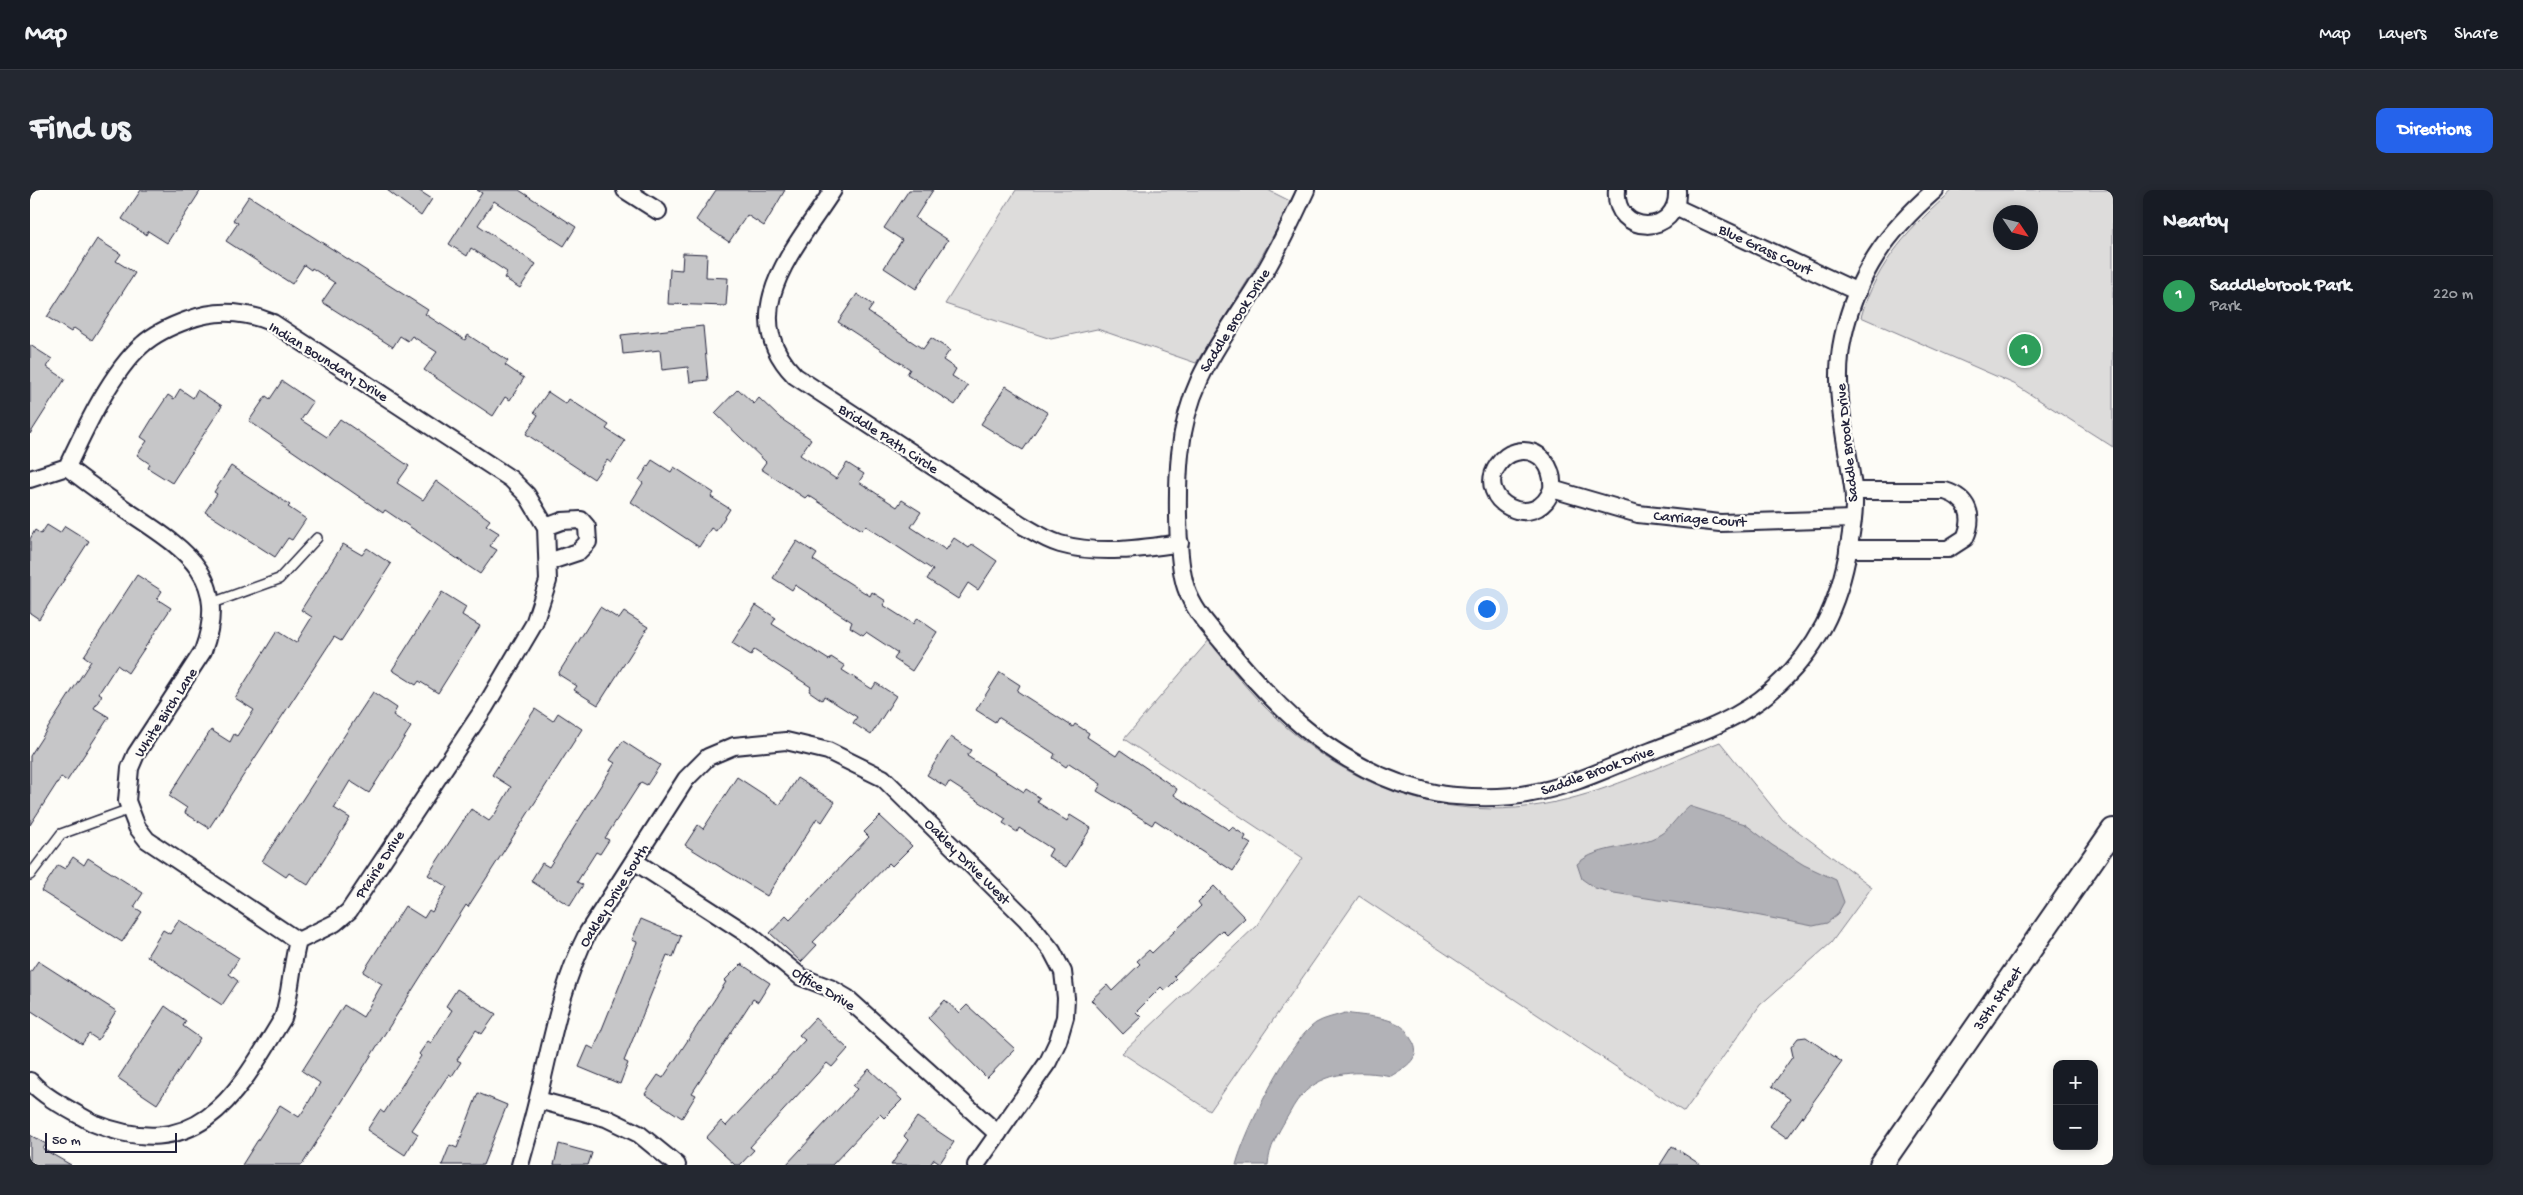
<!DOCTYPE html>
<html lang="en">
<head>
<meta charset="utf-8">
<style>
  body { margin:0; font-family:"Gochi Hand",sans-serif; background:#242831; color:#f1f3f6 }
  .controls { position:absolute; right:15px; bottom:15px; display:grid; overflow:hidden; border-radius:10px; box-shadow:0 2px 8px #0003 }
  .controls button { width:45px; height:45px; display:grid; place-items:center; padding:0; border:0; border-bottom:1px solid #363941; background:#171b24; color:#f1f3f6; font:25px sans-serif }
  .compass { position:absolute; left:1963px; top:15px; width:45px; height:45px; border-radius:50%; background:#171b24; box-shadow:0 2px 8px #0003; rotate:125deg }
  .scale { position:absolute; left:15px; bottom:12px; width:132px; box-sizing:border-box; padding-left:5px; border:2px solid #22223b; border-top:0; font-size:14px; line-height:18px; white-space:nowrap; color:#22223b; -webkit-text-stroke:4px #fdfcf7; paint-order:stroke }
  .you { position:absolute; left:1456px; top:418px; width:18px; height:18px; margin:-12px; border:4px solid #fff; border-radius:50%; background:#1a73e8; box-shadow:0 0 0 8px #1a73e833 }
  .badge { display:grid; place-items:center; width:32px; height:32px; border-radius:50%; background:#2563eb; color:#fff; font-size:16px; font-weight:700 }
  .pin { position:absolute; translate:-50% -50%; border:2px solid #fff; box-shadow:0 1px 5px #0006 }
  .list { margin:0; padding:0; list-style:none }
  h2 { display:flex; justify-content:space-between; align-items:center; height:65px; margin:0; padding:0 20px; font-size:21px }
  h2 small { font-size:16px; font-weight:400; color:#9ea1a6 }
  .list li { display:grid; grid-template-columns:32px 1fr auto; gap:15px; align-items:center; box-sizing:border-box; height:80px; padding:0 20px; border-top:1px solid #363941 }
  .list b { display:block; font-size:19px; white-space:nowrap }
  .list p { margin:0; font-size:16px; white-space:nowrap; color:#9ea1a6 }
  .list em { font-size:16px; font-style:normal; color:#9ea1a6 }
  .map { position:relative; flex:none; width:2083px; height:975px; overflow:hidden; border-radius:10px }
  header { display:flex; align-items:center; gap:30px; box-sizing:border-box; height:70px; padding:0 25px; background:#171b24; border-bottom:1px solid #363941 }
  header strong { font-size:24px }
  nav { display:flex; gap:28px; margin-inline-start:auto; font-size:18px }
  .intro { display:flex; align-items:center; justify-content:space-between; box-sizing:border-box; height:120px; padding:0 30px }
  h1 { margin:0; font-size:35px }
  .button { padding:12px 22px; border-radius:10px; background:#2563eb; color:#fff; font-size:18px; font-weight:700 }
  main { display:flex; gap:30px; padding:0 30px }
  aside { flex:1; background:#171b24; border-radius:10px; box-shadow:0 2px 8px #0003 }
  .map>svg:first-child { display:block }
  .green { fill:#dddcdb; stroke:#807f8b; fill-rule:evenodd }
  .water { fill:#b2b2b7; stroke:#787885 }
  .building { fill:#c6c6c8; stroke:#22223b }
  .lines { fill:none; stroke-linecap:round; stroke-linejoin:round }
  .lane-casing { stroke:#22223b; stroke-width:12 }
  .street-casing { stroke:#22223b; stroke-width:20 }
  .secondary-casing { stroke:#22223b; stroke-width:26 }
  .lane { stroke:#fdfcf7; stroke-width:9 }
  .street { stroke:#fdfcf7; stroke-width:16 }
  .secondary { stroke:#fdfcf7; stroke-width:22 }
  .labels { text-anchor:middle; stroke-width:4.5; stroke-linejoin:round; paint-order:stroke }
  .street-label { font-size:15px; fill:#22223b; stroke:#fdfcf7 }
</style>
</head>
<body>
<header>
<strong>Map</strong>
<nav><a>Map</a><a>Layers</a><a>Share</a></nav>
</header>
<div class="intro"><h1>Find us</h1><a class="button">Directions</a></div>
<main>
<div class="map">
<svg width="2083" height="975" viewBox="0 0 2083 975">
  <rect width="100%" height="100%" fill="#fdfcf7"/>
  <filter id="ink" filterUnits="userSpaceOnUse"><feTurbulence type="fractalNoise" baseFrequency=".02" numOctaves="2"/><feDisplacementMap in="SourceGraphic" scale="10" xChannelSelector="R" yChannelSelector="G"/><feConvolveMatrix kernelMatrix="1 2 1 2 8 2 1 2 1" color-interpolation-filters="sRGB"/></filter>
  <g filter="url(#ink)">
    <g class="green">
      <polygon points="986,0 1238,0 1262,12 1221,85 1166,173 1067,139 1021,149 915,114"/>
      <path d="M1923,0h160v257l-99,-63 -153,-67c15,-54 51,-91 92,-127zM1970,22h30v30h-30z"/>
      <path d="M1180,449c77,117 203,194 346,163 56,-12 110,-39 164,-60l63,78 89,67 -41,56 -71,62 -76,107 -325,-216 -149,215 -88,-58 135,-128 46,-67 -179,-119z"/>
    </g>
    <g class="water">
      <path d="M1659,616l56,18 27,21 32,20 32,15 8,22 -7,13 -10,8 -14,3 -63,-12 -136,-21 -19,-5 -13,-9 -5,-15c22,-20 59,-14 84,-30 10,-6 18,-20 28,-28z"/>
      <path d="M1315,823c17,3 38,3 53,11 6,3 10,9 13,15 13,18 -5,28 -20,37 -30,-6 -67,-6 -90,20 -6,6 -10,15 -15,23 -8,14 -17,29 -18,46h-32c8,-32 53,-124 80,-142 8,-5 20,-7 29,-10z"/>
    </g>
    <g class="building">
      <polygon points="111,0 171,0 137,53 118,41 116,45 92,29"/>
      <polygon points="357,0 388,0 402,9 391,26"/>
      <polygon points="447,0 489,0 546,37 534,56 464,11 448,35 506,74 490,98 474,88 477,82 441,58 437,66 419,54 452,3"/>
      <polygon points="686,0 755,0 734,36 717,25 699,52 666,30"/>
      <polygon points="879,0 903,0 885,28 918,50 886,99 854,78 872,50 854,38"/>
      <polygon points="219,6 398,120 395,124 435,150 438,145 478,171 475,175 494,188 480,210 475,207 463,226 394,180 407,162 382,146 378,151 370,146 363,157 292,112 305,93 282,78 281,80 274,75 262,94 196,51 208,33 203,30"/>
      <polygon points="67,49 91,64 86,71 105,83 62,150 44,138 41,142 17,127"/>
      <polygon points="653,63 677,64 676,87 698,88 696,116 638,114 640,79 652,80"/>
      <polygon points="827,104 843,115 838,122 893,159 901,148 920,160 913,170 926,179 922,186 938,196 925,215 877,184 880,179 808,132"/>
      <polygon points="673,136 678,190 660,192 658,177 632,180 630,160 593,164 591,145"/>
      <polygon points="0,155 22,169 17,177 35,189 0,244"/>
      <polygon points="252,191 283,212 271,230 297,247 310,229 379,276 367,293 390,308 393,310 406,291 460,330 456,335 469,343 460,356 467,360 450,384 355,320 353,323 219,231 236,206 240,209"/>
      <polygon points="976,196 1018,223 993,260 951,234"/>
      <polygon points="150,199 163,208 167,200 192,216 142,293 118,278 120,274 107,265 117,251 111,247 124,226 138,205 144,209"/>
      <polygon points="708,199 724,214 729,208 750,228 781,249 770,265 806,289 817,273 834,284 829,292 867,317 872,310 891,322 881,337 916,360 924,348 939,358 942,354 967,371 948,400 938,393 928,409 897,389 903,380 836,336 832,340 778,305 775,308 731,279 736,272 685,223"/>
      <polygon points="518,202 536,214 539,209 579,235 576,239 595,251 581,273 577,270 564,289 496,244 508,225 504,222"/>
      <polygon points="622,270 641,282 644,277 684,303 681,307 700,319 686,341 681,338 669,357 601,312 613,293 609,290"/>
      <polygon points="201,276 260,315 258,317 276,329 262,350 258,348 245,367 175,322 187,304 184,302"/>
      <polygon points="17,335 30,343 35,336 59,351 9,429 0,423 0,349 5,340 11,344"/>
      <polygon points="767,351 787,364 783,370 840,406 842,402 856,411 853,415 883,434 887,428 907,442 882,481 864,469 868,463 836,442 833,445 820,437 822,432 765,395 762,400 743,388"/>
      <polygon points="313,354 332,365 337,358 361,374 311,451 304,447 179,638 155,623 157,618 139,606 181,540 200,552 204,544 207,546 224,520 205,508 247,441 266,453 282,427 271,420"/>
      <polygon points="107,385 132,401 127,409 141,418 98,483 87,475 69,503 72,505 64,518 79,527 37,591 31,587 0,635 0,566 61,471 54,466"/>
      <polygon points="412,402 436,417 432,425 450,436 408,503 389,491 386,495 362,480"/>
      <polygon points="726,415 746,428 742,434 799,470 801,467 815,476 812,480 842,499 846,493 866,506 841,545 823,533 827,527 794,506 792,510 779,501 781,497 724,460 721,465 702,453"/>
      <polygon points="570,417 589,429 594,422 618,437 568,515 544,500 547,496 528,484"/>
      <polygon points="970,482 990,495 987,501 1043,537 1045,534 1059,543 1057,547 1086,566 1090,560 1147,599 1144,605 1199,640 1202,637 1216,646 1214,650 1221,654 1203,681 1125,630 1122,635 1067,601 1071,594 1039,573 1036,577 1023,568 1025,564 968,527 965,532 946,520"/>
      <polygon points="343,502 367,518 363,525 381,537 339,603 320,591 304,618 320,628 278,695 259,683 256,687 232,671"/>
      <polygon points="505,519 523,531 528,523 552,539 438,717 436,715 272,975 212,975 250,915 269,927 274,920 290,893 272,881 314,815 333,827 352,794 333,782 375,716 394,728 399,720 402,722 417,697 398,685 441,619 459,631 465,624 481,597 462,585"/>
      <polygon points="921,547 941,560 937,566 994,602 996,599 1010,608 1007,612 1037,631 1040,625 1061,638 1036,677 1018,666 1022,659 989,638 987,642 973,633 976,629 919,592 916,597 897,585"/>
      <polygon points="593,551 630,575 617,595 611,592 575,648 579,650 570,664 566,662 547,692 553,695 540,716 501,691 512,673 519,677 585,573 580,570"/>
      <polygon points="707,587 750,615 767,588 805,612 792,632 787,628 737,706 655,655 668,635 673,639"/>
      <polygon points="850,626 882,656 862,676 859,673 783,752 787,755 771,772 740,743 756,726 760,730 839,647 834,642"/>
      <polygon points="43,667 54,675 58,668 113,703 104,717 112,722 92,752 11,701 28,675 35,679"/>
      <polygon points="1184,696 1215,728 1197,745 1192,740 1144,786 1147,789 1135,801 1131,797 1106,822 1111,827 1093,844 1061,810 1077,795 1082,801 1110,774 1107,771 1119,760 1122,763 1171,716 1168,712"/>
      <polygon points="611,729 651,746 643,767 637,765 594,871 598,873 590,894 549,877 558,856 564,859 607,752 602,750"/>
      <polygon points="149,730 209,768 199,784 208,791 192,815 117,766 133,740 140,744"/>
      <polygon points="8,771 86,821 68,850 59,844 52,854 0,820 0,783"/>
      <polygon points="711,774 740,793 728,812 723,809 662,903 666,905 652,928 615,904 628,885 633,888 696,792 694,791"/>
      <polygon points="427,799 466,824 452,844 446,840 427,870 431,872 422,886 419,884 382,940 388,944 375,965 337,940 350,920 354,923 391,866 389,864 398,851 401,853 422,820 416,816"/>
      <polygon points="915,810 929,823 937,815 985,859 957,888 898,828"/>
      <polygon points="135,816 156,831 153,836 170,848 127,914 88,888"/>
      <polygon points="785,828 818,859 802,877 797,873 720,957 724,960 710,975 705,975 676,948 691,931 696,936 775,850 769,845"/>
      <polygon points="1776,847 1812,872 1757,948 1740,936 1760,909 1742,896 1763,866 1761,857 1768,848"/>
      <polygon points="839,879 872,910 854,928 850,924 802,975 756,975 827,899 823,896"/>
      <polygon points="448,903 477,915 453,975 412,975 420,955 427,958"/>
      <polygon points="887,927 924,952 910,973 904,969 900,975 861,975 878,950 874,946"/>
      <polygon points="0,945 16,954 13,959 41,975 0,975"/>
      <polygon points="529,954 562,963 558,975 524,975"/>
      <polygon points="1642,956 1671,975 1630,975"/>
    </g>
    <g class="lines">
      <g class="lane-casing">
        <g id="lane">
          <polyline points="182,413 249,389 287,348"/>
          <polyline points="0,685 31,644 100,619"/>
        </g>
      </g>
      <g class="street-casing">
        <g id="street">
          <polyline points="595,0 628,21"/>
          <path d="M803,0c-37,58 -100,122 -38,186l227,149c12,7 24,15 38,19 38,11 82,5 120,-1"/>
          <path d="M1276,0c-14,30 -28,61 -46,90 -37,61 -73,98 -80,174 -3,31 -4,105 6,134 8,23 22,37 37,55 50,61 101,113 176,140 19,6 37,12 57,13 25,2 52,2 76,-3 41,-7 80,-27 119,-42 42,-16 86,-30 120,-60 46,-40 68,-85 78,-145 3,-19 7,-39 4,-59 -7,-49 -21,-100 -10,-150 14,-64 44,-105 92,-147"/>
          <path d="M1587,0c-4,46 63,47 60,0"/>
          <polyline points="1645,17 1828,102"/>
          <path d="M37,277c21,17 43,32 65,47 54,36 98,63 71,137l-67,103 -6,14 -3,33 10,26 10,13 151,101"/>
          <path d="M0,289l37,-12c17,-36 44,-95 75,-122 13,-12 29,-19 46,-25 28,-11 57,-9 85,3l238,156 16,16 19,32 2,54 -14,43 -49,83 -136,204 -14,12 -37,18c-7,26 -7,52 -15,77 -47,78 -84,147 -190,105 -20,-12 -47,-24 -63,-42"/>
          <path d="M1522,299c-16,46 -79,11 -54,-24 4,-6 10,-11 18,-13 24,-6 38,16 36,37l86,25 82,9 133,-4"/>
          <polyline points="516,337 532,331 551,330 557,337 558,352 548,362 518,372"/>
          <path d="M1818,359h100l17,-11c10,-22 3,-40 -20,-47h-91"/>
          <polyline points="604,671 722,747 771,787 800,798 817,808 968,944"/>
          <polyline points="508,910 576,928 609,944 647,975"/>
          <path d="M490,975c6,-22 13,-45 18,-67 14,-57 23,-113 50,-166l98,-153 22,-22 26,-11 52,-5 42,10 55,27 143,141 26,32 11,21 3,26 -1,19 -7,24 -10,21 -72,103"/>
        </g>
      </g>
      <g class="secondary-casing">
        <polyline id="secondary" points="1851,975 2083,640"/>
      </g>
      <use href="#lane" class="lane"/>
      <use href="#street" class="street"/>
      <use href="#secondary" class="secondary"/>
    </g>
  </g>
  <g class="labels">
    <g class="street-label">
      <text transform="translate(1736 59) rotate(25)" y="5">Blue Grass Court</text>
      <text transform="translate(1204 130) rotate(-58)" y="5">Saddle Brook Drive</text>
      <text transform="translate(299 171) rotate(32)" y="5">Indian Boundary Drive</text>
      <text transform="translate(859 248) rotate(33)" y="5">Briddle Path Circle</text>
      <text transform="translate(1816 253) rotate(-96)" y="5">Saddle Brook Drive</text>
      <text transform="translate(1670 328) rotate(4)" y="5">Carriage Court</text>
      <text transform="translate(135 522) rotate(-57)" y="5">White Birch Lane</text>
      <text transform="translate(1567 580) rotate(-20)" y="5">Saddle Brook Drive</text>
      <text transform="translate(938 671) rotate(45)" y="5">Oakley Drive West</text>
      <text transform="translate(349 674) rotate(-57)" y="5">Prairie Drive</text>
      <text transform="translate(583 705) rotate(-58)" y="5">Oakley Drive South</text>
      <text transform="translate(794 798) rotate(31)" y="5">Office Drive</text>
      <text transform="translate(1967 808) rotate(-55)" y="5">35th Street</text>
    </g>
  </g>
</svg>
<div class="controls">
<button>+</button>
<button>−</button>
</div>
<svg class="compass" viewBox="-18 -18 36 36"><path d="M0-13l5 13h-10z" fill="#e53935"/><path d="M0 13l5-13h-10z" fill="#9ea1a6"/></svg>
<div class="scale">50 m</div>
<div class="you"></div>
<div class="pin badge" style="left:1995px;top:160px;background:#2e9e5b">1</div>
</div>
<aside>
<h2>Nearby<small></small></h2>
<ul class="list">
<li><span class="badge" style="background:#2e9e5b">1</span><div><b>Saddlebrook Park</b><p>Park</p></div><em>220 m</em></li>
</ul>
</aside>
</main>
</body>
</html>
